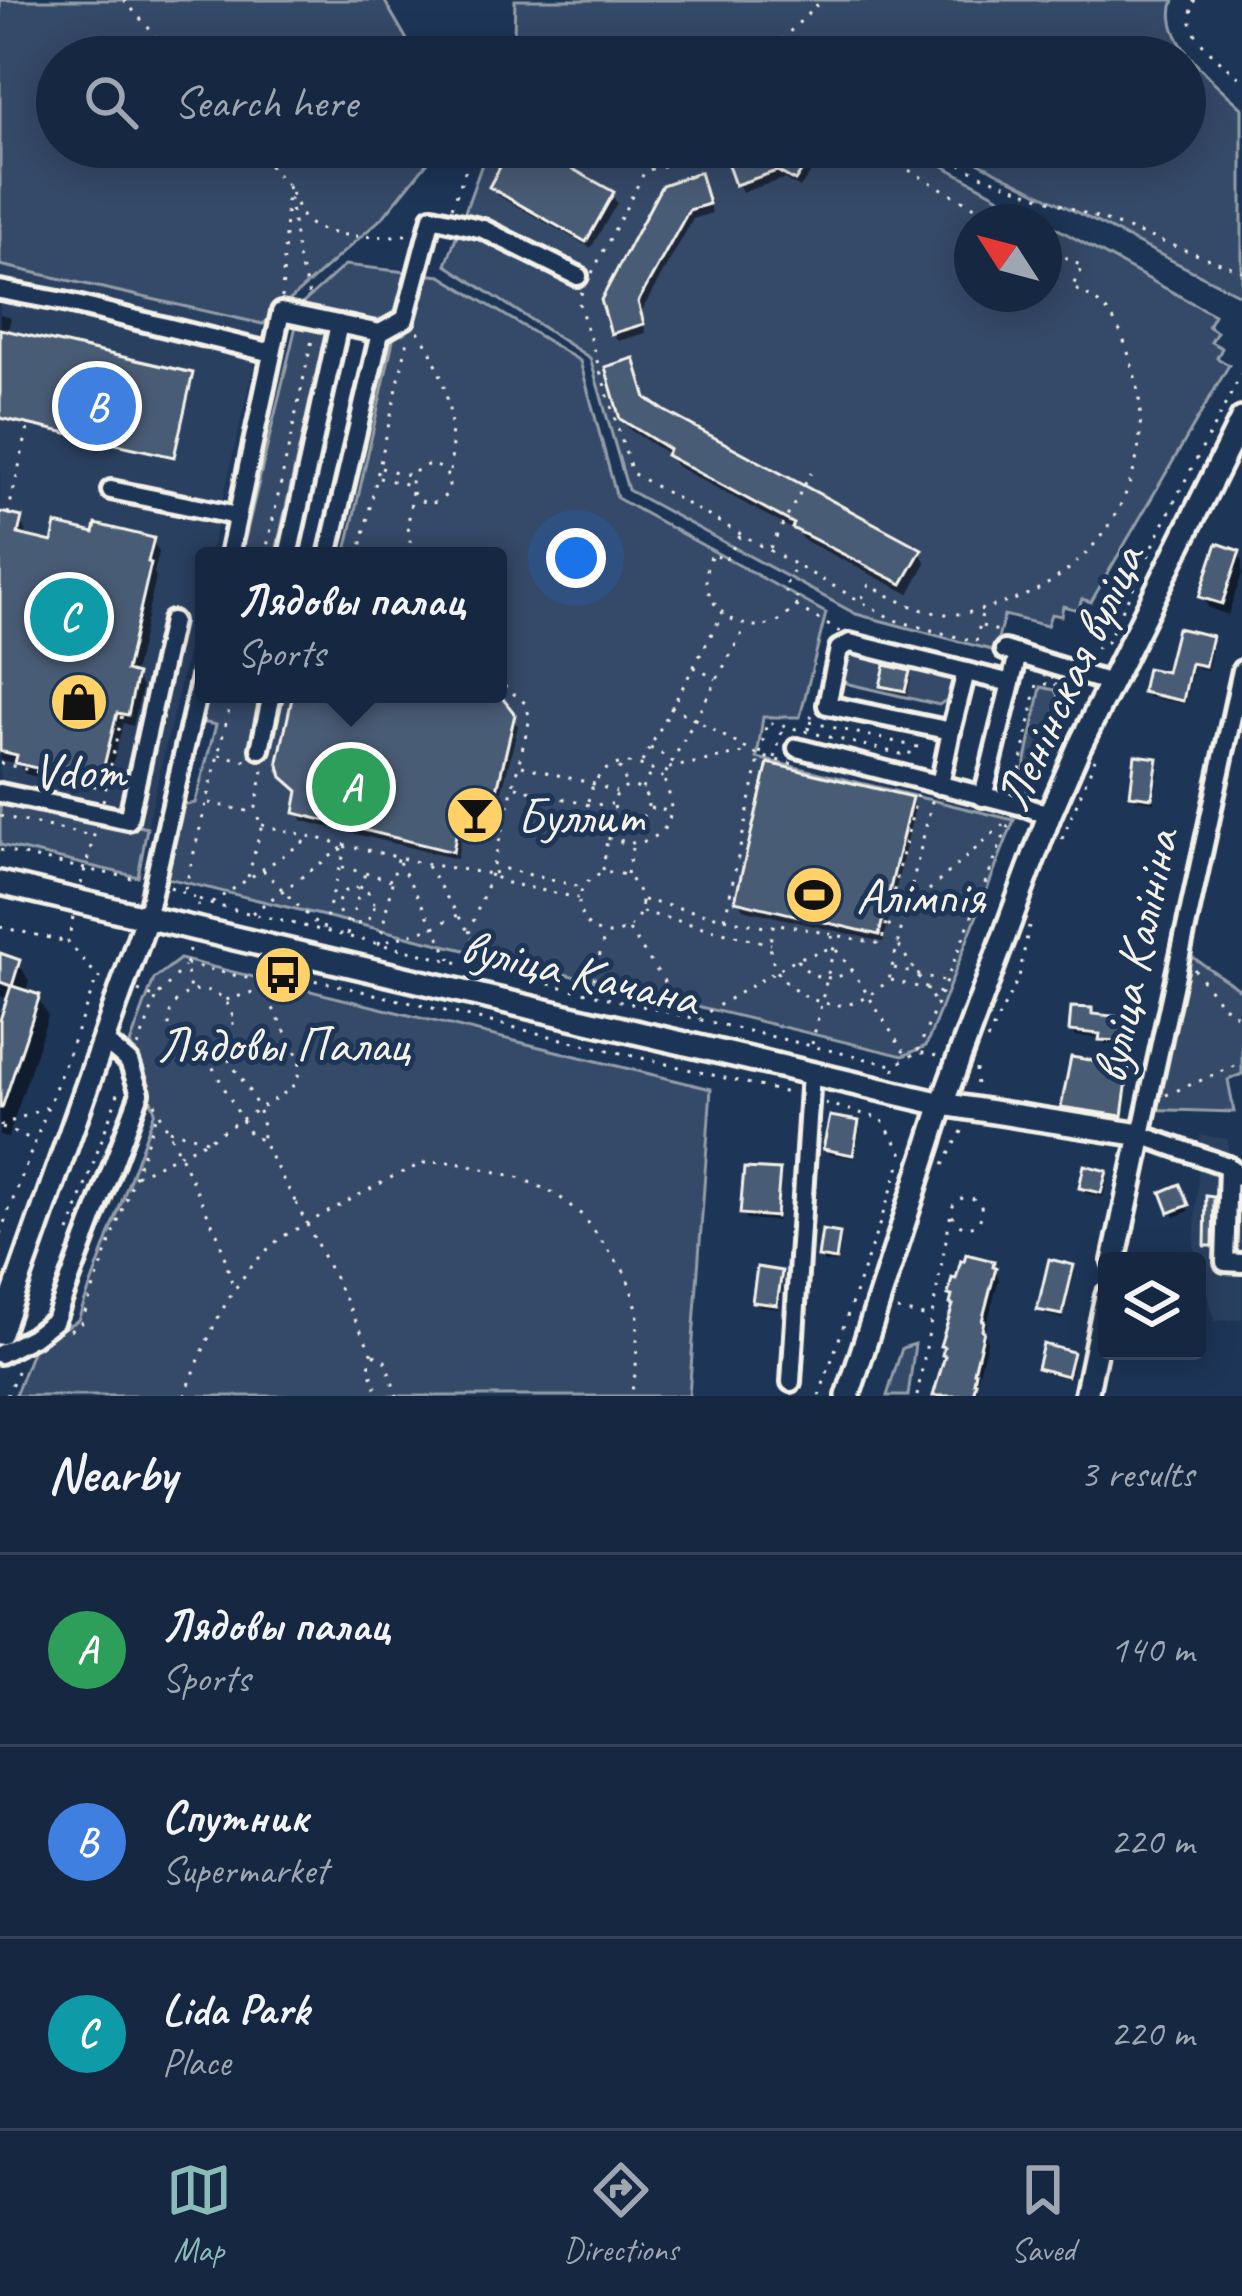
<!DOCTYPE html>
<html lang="en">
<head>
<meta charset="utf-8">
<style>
  body { margin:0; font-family:Caveat,sans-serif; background:#1f3048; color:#f1f3f6 }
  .controls { position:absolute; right:36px; bottom:36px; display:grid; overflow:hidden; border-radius:12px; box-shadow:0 6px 30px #0003 }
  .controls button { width:108px; height:108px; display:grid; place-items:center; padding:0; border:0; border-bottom:3px solid #35445a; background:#162841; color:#f1f3f6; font:60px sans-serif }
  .compass { position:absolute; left:954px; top:204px; width:108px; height:108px; border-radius:50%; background:#162841; box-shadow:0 6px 30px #0003; rotate:306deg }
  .you { position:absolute; left:576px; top:558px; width:42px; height:42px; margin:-30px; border:9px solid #fff; border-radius:50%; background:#1a73e8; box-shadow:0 0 0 18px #1a73e833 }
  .badge { display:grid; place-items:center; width:78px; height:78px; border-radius:50%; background:#8bbbb9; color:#fff; font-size:39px; font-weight:700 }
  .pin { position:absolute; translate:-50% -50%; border:6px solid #fff; box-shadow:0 3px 12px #0006 }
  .popup { position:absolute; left:195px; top:547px; width:312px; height:156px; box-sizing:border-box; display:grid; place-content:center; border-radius:12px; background:#162841; filter:drop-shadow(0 3px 9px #0005); font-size:39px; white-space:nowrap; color:#9ea6b1 }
  .popup b { font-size:45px; color:#f1f3f6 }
  .popup::after { content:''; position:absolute; left:50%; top:100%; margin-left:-24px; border:24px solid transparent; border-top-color:#162841 }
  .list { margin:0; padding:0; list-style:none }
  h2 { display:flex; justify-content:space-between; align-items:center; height:156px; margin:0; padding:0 48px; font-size:51px }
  h2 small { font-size:39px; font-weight:400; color:#9ea6b1 }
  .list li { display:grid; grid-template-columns:78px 1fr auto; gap:36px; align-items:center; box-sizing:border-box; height:192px; padding:0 48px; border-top:3px solid #35445a }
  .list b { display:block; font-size:45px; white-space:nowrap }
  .list p { margin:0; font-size:39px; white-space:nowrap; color:#9ea6b1 }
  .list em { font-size:39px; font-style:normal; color:#9ea6b1 }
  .icon { flex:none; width:66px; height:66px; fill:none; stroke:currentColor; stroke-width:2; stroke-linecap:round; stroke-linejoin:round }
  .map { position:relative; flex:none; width:1242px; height:1396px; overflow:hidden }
  .search { position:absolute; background:#162841; box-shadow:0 6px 30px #0003; left:36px; right:36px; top:36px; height:132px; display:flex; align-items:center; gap:30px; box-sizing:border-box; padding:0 42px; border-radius:66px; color:#9ea6b1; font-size:45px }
  .sheet { height:732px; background:#162841 }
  nav { display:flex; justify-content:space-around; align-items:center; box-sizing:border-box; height:168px; border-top:3px solid #35445a; background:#162841; font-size:33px; color:#9ea6b1 }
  nav a { display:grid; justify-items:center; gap:6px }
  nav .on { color:#8bbbb9 }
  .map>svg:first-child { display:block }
  .built { fill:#2a4060 }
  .green { fill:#354a67; stroke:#949ea8; stroke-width:3; fill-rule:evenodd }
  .shadow { fill:#0007 }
  .building { fill:#485b74; stroke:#f4f1e8; stroke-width:3 }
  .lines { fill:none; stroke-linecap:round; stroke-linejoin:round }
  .minor-casing { stroke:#f4f1e8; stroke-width:26 }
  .major-casing { stroke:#f4f1e8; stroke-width:30 }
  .path { stroke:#f4f1e8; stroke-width:3; stroke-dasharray:3 9; stroke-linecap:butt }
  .minor { stroke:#1d3557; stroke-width:16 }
  .major { stroke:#1d3557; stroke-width:21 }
  .path-bridge { stroke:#f4f1e8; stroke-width:3; stroke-dasharray:3 9; stroke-linecap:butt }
  .labels { text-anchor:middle; stroke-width:10; stroke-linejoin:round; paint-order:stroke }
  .street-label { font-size:51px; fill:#f4f1e8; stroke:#1d3557 }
  .poi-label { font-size:51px; fill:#f4f1e8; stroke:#1d3557 }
</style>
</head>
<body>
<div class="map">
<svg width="1242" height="1396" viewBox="0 0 1242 1396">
  <rect width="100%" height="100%" fill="#1d3557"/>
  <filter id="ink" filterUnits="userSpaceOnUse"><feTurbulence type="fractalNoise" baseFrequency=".00833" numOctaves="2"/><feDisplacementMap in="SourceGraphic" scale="24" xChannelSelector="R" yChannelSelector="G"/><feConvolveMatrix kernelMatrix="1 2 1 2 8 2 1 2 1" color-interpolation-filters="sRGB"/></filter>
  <g filter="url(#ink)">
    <g class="built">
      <polygon points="0,265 263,324 210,556 204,556 204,581 147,828 0,794"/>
      <polygon points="1200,1135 1228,1139 1228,1157 1242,1167 1242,1319 1215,1321 1194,1247"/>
    </g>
    <g class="green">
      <polygon points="0,0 384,0 417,57 57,57 57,147 440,147 384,216 263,324 0,265"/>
      <path d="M515,0h659c-16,40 43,84 68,108v188l-294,-149h237v-90h-580l-91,-23z"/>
      <path d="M488,147h421l305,168 -6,11 9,6 -6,10 11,6 -5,10 12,7 -138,237 -9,-3 -4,11 -15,-4 -2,10 -10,-2 -4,12 -43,-11 -9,36 -139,-37 -228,-124 -38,-132 -144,-93zM972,222h72v72h-72z"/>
      <path d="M345,265l96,11 139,85 37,137 209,115 -26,104h-37l-6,41 257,62 -88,226 -23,10 -736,-178 17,-73 11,-2 21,-78 -15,-3 7,-28h56l-14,59 18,4 15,-63h10l-14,76 3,7 16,14 155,60 4,-22 14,3 8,-3 12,-14 24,-100 -17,-23v-136h-153l51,-229 -66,-14 -55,243h-34l60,-251zM768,763l144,34 -176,104z"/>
      <path d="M856,653l94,23 4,10 -3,11 -12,8 -90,-21 -6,-4c-4,-13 0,-22 13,-27z"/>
      <path d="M1041,687l14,3 7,13c-5,24 -24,44 -31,68l-7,-1z"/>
      <polygon points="0,794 147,828 138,877 0,845"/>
      <polygon points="1172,943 1242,991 1242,1074 1228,1080 1234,1112 1139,1109"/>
      <polygon points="180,959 711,1089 689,1396 15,1396 35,1344 78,1320 155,1111 130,1044 154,979"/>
      <polygon points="915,1344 908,1396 887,1396 902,1348"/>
    </g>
    <g class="shadow">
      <polygon points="515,147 527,147 612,195 617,203 591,248 497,195 492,187"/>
      <polygon points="773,147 785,147 808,160 813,169 800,188 784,179 742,192 738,184"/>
      <polygon points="699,175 712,213 693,219 641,312 646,333 618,341 613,333"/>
      <polygon points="0,314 11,318 7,334 191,376 174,457 0,418"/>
      <polygon points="633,361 639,372 648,403 920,552 926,563 909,594 802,539 799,533 676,466 668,454 630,430 623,418"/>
      <polygon points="0,515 20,520 26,532 25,538 54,545 96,536 152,540 159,552 154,573 156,577 134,674 142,688 133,726 123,723 108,785 51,772 50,780 25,774 19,764 0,760"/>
      <polygon points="1238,553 1242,560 1242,574 1228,615 1209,608 1202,596"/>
      <polygon points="1210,639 1213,644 1207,670 1193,666 1185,704 1148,697 1145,692"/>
      <polygon points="908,674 911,679 907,695 887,690 884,685"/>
      <polygon points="296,694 496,694 518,726 494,824 484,837 477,839 461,837 457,859 303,821 298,812 300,795 285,776 281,761"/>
      <polygon points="1156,761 1159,766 1154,802 1136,799 1133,794"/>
      <polygon points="910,800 915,808 883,942 743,909 738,900"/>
      <polygon points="0,956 18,962 29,981 25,993 38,997 48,1016 8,1138 0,1135 0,1030 10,999 0,996"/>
      <polygon points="1094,1018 1121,1020 1124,1025 1122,1045 1105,1044 1102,1038 1075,1036 1072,1031"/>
      <polygon points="1127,1068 1129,1072 1122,1118 1066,1110 1064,1106"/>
      <polygon points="857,1124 860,1129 855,1158 829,1154 826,1149"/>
      <polygon points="778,1173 781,1178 778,1221 746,1219 744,1214"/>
      <polygon points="1105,1173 1108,1178 1103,1197 1085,1193 1082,1188"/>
      <polygon points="1179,1188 1189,1211 1175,1217 1165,1194"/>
      <polygon points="838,1235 841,1240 838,1263 824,1262 821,1257"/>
      <polygon points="992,1264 999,1279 985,1330 987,1342 977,1381 978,1396 936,1396 948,1359"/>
      <polygon points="1072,1267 1075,1272 1063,1319 1043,1314 1040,1309"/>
      <polygon points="780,1274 783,1279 779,1309 758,1306 755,1301"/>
      <polygon points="1071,1355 1074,1360 1069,1379 1043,1372 1040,1367"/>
    </g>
    <g class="building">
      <polygon points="511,147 533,147 614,192 586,242 489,187"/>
      <polygon points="764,147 791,147 810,158 795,181 777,171 735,185 726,160"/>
      <polygon points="700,172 709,204 689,210 638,302 644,324 611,334 601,300 662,185"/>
      <polygon points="0,329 193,373 174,457 0,418"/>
      <polygon points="634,358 646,398 665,411 922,549 902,584 792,528 794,524 666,455 669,449 620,419 605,367"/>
      <polygon points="0,512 22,517 18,534 52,542 56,524 94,533 96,524 154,538 148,562 151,563 126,671 137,674 128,715 117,713 102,774 46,761 44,770 15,763 17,755 0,751"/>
      <polygon points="1217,543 1240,551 1222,604 1199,597"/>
      <polygon points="1177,628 1212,636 1205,666 1191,663 1183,701 1142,692 1147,668 1166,672"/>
      <polygon points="885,665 910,671 905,691 880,686"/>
      <polygon points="293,694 499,694 515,714 491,815 479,828 471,832 457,829 453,852 294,813 298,791 282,777 278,761"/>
      <polygon points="1135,755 1158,758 1152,798 1130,795"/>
      <polygon points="768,763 912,797 879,935 735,901"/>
      <polygon points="0,953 20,960 12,986 40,995 2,1108 0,1108 0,1020 11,986 0,982"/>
      <polygon points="1071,1007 1092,1008 1092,1014 1123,1017 1121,1041 1099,1040 1100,1034 1069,1031"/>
      <polygon points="1071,1057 1129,1066 1122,1116 1061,1107"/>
      <polygon points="830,1116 859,1121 853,1155 823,1149"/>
      <polygon points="1084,1165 1107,1171 1101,1193 1079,1188"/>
      <polygon points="744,1168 780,1170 776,1217 740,1214"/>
      <polygon points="1180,1184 1189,1205 1169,1213 1161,1192"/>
      <polygon points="1206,1196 1214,1197 1213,1246 1205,1246"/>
      <polygon points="822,1230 840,1233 836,1260 818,1257"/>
      <polygon points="966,1254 994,1261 993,1267 996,1268 982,1321 984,1321 982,1330 984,1331 974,1372 976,1372 974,1382 976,1382 973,1396 933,1396 945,1356 942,1355 944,1347 940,1346 953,1305 950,1304 952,1296 948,1295 952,1278 956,1279 961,1260 964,1261"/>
      <polygon points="1049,1259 1074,1265 1062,1315 1037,1310"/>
      <polygon points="757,1267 782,1271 777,1305 752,1302"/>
      <polygon points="1043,1344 1073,1352 1067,1376 1037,1368"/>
    </g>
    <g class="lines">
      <g class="minor-casing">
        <g id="minor">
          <polyline points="0,290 64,302 272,353"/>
          <polyline points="111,490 237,516"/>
          <polyline points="229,556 281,312 380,333"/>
          <polyline points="288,556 339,324"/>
          <polyline points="328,556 380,333 405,319 432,217 483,229 578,276"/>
          <polyline points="1004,650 1110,683"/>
          <polyline points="1242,670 1141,1135 1228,1166 1242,1178"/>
          <polyline points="951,731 966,672"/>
          <polyline points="797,748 1027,807 1049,816"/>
          <polyline points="260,749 272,694"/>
          <polyline points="940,785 951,731 827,705 839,649 850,643 1011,683"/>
          <polyline points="0,793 128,820 172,621"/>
          <polyline points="983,797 1018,654"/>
          <polyline points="146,919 204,664"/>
          <polyline points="1228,1166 1225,1262 1242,1263"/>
          <polyline points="0,1354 33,1337 55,1320 140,1093 129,1062 103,1040"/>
          <polyline points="791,1382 811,1073"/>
        </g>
      </g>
      <g class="major-casing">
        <g id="major">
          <polyline points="0,883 942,1104 1141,1135 1114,1261"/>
          <polyline points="0,1333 146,919"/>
          <polyline points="848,1396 942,1104 1049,816 1079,747 1242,419"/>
          <polyline points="1086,1396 1107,1296"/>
        </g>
      </g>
      <g class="path">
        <polyline points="124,0 174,57"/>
        <path d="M1193,0l3,3c-22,27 28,60 46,77"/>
        <polyline points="521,57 533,55 540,57"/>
        <polyline points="764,57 822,0"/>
        <polyline points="253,147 287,185"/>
        <polyline points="867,147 1002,222"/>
        <polyline points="928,147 981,175 1242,271"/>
        <polyline points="288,186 298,257 311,302"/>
        <path d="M291,193c4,7 8,20 14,27 19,20 81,18 107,14"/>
        <polyline points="452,207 474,147"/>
        <polyline points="592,273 645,171 729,147"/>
        <polyline points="582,292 578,300 632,473 894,620 976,642 983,609"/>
        <polyline points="282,298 287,194"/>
        <path d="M418,331c30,41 39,99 31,148"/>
        <circle cx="430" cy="484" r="19"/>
        <polyline points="381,468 412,476"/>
        <polyline points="379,478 410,485"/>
        <polyline points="412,492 408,526 412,556"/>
        <polyline points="8,514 29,424"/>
        <path d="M740,536l-15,25 -13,-8c-2,7 -5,13 -6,19 -3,35 33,62 66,52 14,-4 20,-15 29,-24l-18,-10 12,-22"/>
        <polyline points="770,548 811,473"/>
        <polyline points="265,556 313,335"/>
        <polyline points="359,556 409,335"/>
        <path d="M862,598l7,-13c22,12 43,24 68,28 22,4 43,-3 64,-9 99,-28 160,-131 133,-231 -6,-22 -14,-50 -31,-66 -8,-8 -21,-14 -31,-20l11,-20 -39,-22"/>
        <polyline points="796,606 840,632"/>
        <polyline points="982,626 1001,632"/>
        <polyline points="1073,653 1086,654 1107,642 1177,496 1242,373"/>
        <polyline points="694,667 716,679"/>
        <polyline points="671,706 759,756 793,764"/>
        <polyline points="810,722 926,749"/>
        <polyline points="808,730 813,710"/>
        <polyline points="650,748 671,759"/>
        <polyline points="219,755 248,761"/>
        <polyline points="775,758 783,727"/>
        <polyline points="642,762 723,613"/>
        <polyline points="0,763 103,788"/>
        <polyline points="522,766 594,784 616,792"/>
        <polyline points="619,767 628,786"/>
        <polyline points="669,768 748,752"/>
        <polyline points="1031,774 1020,771 1037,684 1053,684"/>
        <path d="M663,778c-22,-20 -57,-23 -71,10 -31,72 113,78 71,-10l83,-152"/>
        <circle cx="631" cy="804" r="17"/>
        <polyline points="516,787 589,805 612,804"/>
        <polyline points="642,789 652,770"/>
        <polyline points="1025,791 1067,707 1067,696 1055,684"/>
        <path d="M917,795l-36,149 -107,-21c-11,35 4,62 37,76 12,4 25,8 38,5 16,-4 27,-13 40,-24l44,-183"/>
        <polyline points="103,801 122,714"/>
        <polyline points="209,803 252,812"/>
        <polyline points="650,808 671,811"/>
        <polyline points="0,816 92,836"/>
        <polyline points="262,825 426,864 491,874 503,882 578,898"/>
        <polyline points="1062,839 1095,759"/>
        <polyline points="621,842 628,823"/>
        <polyline points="0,850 85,869 96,828"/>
        <polyline points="397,859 379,944 434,927 458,915"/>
        <polyline points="399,862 451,959"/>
        <polyline points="427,866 492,969"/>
        <polyline points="342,867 391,880"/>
        <polyline points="263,870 319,927"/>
        <polyline points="603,870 607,839"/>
        <circle cx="610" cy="903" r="31"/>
        <polyline points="493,873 505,869 582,887"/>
        <polyline points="627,874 632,848"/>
        <polyline points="248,877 262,825 255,812 264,765"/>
        <polyline points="81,884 85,869 137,879"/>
        <polyline points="170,887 199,899 197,911"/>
        <circle cx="356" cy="906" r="18"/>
        <polyline points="185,889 233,694"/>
        <polyline points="199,899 210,904 892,1065"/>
        <polyline points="643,900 769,928"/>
        <polyline points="212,903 308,839"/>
        <polyline points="911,906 1007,821"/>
        <polyline points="642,912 771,944"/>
        <polyline points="252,913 346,845"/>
        <polyline points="73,917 68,942 98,977 106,980"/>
        <polyline points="725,918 767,722 909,756 912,746"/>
        <polyline points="888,926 904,912"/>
        <polyline points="0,927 68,942"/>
        <polyline points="323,929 346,846"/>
        <polyline points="629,930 685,1012"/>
        <polyline points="469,933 491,874 530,718 525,703 498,681"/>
        <polyline points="347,935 365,873"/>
        <polyline points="899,946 936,1004"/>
        <polyline points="189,949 186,964 190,991"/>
        <polyline points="836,950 852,970 907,1057"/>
        <path d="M797,960c14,19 33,23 54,11"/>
        <polyline points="186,964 260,981 283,975 324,982 792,1094"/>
        <polyline points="894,968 943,981"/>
        <polyline points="1194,969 1221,1004 1242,1019"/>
        <polyline points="891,980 940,993"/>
        <circle cx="201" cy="1022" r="32"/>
        <polyline points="138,991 156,998 184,966"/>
        <polyline points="591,991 604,937"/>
        <polyline points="698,1018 796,959 834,947"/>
        <polyline points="987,1040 1019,977 1029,926"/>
        <polyline points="812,1044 834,947 832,936"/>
        <polyline points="138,1047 156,999"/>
        <path d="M222,1049c15,26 47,61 40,92"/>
        <polyline points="918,1051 1010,821"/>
        <polyline points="207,1057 250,1134 262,1141 296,1203"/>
        <polyline points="976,1069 977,1089"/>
        <polyline points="894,1071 895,1065 918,1052 942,1057"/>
        <polyline points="1166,1095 1242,1063"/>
        <polyline points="155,1103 219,1238 233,1286"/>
        <polyline points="825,1103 881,1119 905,1157"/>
        <polyline points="0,1126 47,1107"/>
        <polyline points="2,1128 32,1139"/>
        <polyline points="169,1130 207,1140"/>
        <polyline points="943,1165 965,1126"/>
        <polyline points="136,1176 208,1140 291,1089 298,1076 300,1060 263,989 226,1000"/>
        <polyline points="69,1232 120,1088"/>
        <polyline points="0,1234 97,978"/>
        <polyline points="317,1244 372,1353 369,1367 379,1396"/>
        <polyline points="897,1310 928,1317"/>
        <polyline points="70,1330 81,1323 158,1112"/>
        <polyline points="374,1354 385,1361 397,1396"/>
        <polyline points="7,1396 20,1364"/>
        <path d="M185,1396c22,-59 46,-119 97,-159l112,-61 30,-13 28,-1 66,15 38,17 27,22 43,58 12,37 -2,58 -5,27"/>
        <polyline points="819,1396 902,1160"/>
        <path d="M917,1396l34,-183 3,-10c11,-8 17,-8 27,2l1,10 -5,10 -11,2 -10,-4 -5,-10"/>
      </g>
      <use href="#minor" class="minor"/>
      <use href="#major" class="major"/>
      <polyline class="path-bridge" points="296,1203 317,1244"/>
    </g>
  </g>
  <defs>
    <g id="shop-disc" transform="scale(3)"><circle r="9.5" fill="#ffd166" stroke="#1d3557"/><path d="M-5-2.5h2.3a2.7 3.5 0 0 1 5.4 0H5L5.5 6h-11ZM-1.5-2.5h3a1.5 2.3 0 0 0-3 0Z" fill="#111"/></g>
    <g id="bar-disc" transform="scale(3)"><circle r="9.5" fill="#ffd166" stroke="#1d3557"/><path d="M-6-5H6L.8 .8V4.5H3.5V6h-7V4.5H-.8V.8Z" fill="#111"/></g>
    <g id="stadium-disc" transform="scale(3)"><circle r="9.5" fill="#ffd166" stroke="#1d3557"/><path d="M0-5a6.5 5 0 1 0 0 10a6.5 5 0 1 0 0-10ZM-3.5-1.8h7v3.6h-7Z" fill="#111"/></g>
    <g id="bus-disc" transform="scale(3)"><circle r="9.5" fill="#ffd166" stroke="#1d3557"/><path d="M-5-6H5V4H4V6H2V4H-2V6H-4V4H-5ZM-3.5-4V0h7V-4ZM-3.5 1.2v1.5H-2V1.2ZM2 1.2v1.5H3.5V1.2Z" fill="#111"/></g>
  </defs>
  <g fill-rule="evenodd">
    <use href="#shop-disc" x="79" y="702"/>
    <use href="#bar-disc" x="475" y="815"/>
    <use href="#stadium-disc" x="814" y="895"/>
    <use href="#bus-disc" x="283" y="975"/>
  </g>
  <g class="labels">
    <g class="street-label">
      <text transform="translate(1068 677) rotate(-65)" y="18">Ленінская вуліца</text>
      <text transform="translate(1134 956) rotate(-78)" y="18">вуліца Калініна</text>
      <text transform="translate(580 971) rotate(13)" y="18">вуліца Качана</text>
    </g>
    <g class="poi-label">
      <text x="79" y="788">Vdom</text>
      <text x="517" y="833" text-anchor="start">Буллит</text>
      <text x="856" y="913" text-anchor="start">Алімпія</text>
      <text x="283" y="1061">Лядовы Палац</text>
    </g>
  </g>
</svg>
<div class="controls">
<button><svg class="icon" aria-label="layers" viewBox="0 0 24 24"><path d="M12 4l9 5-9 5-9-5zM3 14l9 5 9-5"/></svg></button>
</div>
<svg class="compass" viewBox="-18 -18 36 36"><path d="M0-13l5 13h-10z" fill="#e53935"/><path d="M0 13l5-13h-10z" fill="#9ea6b1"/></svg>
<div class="you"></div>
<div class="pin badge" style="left:351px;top:787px;background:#2e9e5b">A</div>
<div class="popup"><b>Лядовы палац</b>Sports</div>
<div class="pin badge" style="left:97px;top:406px;background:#3f7fe0">B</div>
<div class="pin badge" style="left:69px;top:617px;background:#0f9aa8">C</div>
<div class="search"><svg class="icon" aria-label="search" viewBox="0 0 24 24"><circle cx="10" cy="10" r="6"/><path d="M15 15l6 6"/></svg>Search here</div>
</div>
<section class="sheet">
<h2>Nearby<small>3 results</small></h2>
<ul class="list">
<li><span class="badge" style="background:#2e9e5b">A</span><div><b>Лядовы палац</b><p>Sports</p></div><em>140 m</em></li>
<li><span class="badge" style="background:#3f7fe0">B</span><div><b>Спутник</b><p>Supermarket</p></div><em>220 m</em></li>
<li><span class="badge" style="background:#0f9aa8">C</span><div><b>Lida Park</b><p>Place</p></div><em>220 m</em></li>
</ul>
</section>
<nav>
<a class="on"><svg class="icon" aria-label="map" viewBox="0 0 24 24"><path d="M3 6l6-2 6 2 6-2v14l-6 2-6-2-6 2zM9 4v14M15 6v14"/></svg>Map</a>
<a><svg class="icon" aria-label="directions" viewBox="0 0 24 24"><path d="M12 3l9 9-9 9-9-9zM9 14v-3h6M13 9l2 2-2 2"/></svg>Directions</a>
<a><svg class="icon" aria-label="saved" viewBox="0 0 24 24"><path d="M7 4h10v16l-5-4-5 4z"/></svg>Saved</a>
</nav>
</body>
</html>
